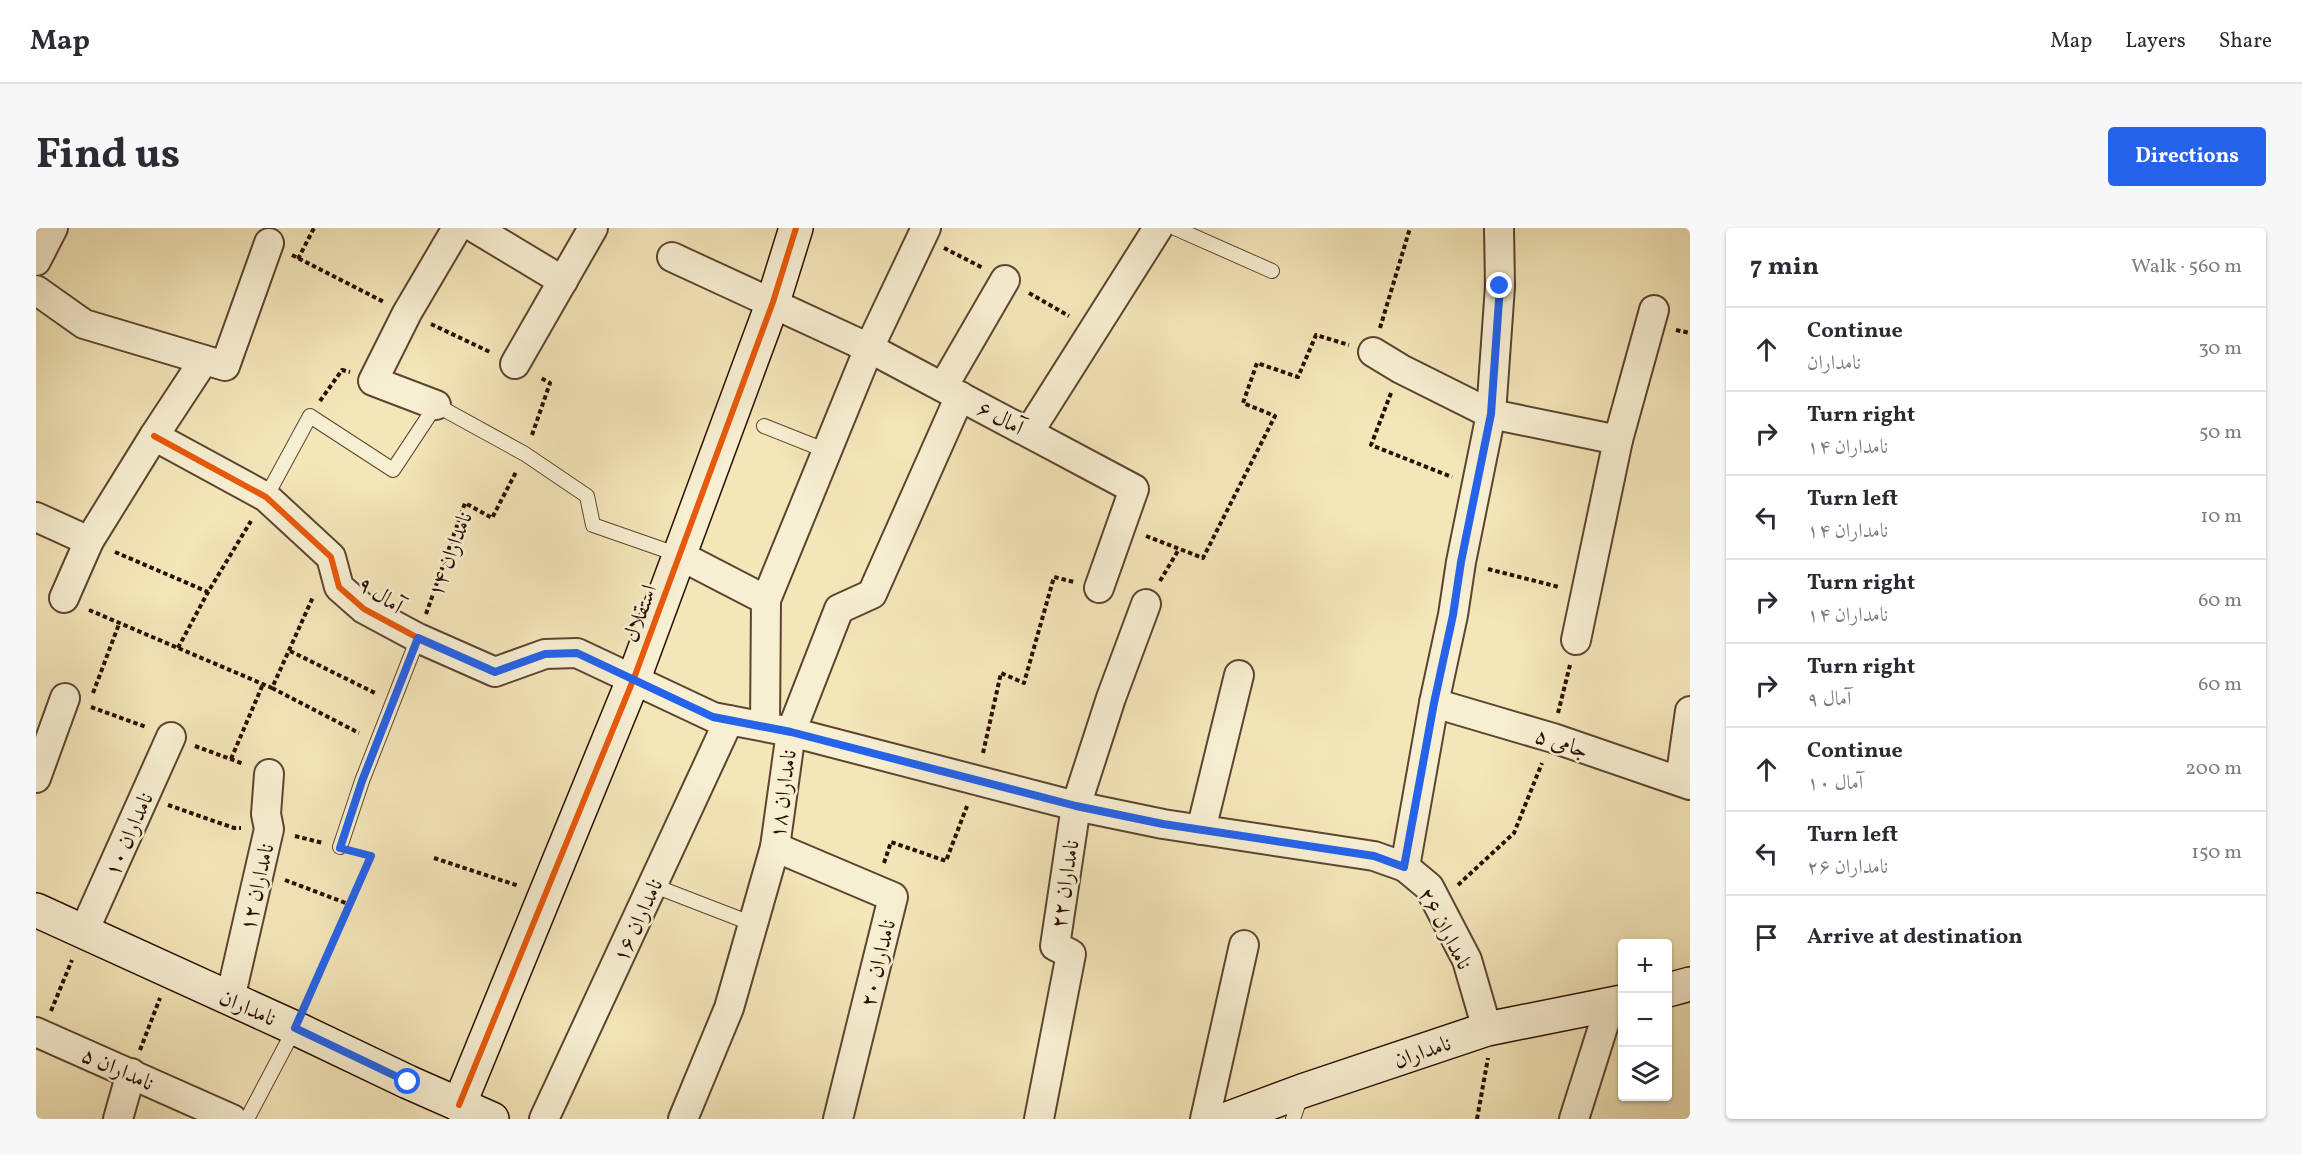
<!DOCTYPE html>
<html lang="en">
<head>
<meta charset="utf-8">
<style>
  body { margin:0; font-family:Vollkorn,Amiri,serif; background:#f7f7f7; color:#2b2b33 }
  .controls { position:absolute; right:18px; bottom:18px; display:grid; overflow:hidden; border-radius:6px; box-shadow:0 2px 4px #0004 }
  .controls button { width:54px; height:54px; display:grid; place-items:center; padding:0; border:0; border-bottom:2px solid #e1e1e2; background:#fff; color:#2b2b33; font:30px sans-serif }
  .stop { position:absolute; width:18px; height:18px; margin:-14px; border:4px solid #2563eb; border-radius:50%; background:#fff }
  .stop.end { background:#2563eb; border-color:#fff; box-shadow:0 2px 6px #0008 }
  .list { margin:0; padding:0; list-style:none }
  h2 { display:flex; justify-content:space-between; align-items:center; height:78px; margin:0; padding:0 24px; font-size:26px }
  h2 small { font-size:20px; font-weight:400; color:#7c7c81 }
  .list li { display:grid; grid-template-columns:39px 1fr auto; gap:18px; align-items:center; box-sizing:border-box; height:84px; padding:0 24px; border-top:2px solid #e1e1e2 }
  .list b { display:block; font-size:22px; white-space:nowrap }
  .list p { margin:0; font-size:20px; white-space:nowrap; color:#7c7c81 }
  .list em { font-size:20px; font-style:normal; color:#7c7c81 }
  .icon { flex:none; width:33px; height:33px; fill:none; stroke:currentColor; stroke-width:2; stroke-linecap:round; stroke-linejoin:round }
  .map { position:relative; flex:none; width:1654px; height:891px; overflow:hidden; border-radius:6px }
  header { display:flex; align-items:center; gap:36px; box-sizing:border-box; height:84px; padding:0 30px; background:#fff; border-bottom:2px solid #e1e1e2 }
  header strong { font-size:28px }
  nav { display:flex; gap:33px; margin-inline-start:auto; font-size:21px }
  .intro { display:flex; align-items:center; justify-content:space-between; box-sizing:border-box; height:144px; padding:0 36px }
  h1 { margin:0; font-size:42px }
  .button { padding:15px 27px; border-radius:6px; background:#2563eb; color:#fff; font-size:21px; font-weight:700 }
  main { display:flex; gap:36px; padding:0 36px }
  aside { flex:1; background:#fff; border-radius:6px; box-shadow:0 2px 4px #0004 }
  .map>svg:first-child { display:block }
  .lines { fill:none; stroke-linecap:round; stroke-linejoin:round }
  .lane-casing { stroke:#5e4430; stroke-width:16 }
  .street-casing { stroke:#5e4430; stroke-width:32 }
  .secondary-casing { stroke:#2c0e02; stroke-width:36 }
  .path { stroke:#2c0e02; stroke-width:4; stroke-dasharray:4.5 3; stroke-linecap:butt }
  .lane { stroke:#f7efd2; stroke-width:14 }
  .street { stroke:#f7efd2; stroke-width:28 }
  .secondary { stroke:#f7efd2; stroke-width:33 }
  .cycleway-casing { stroke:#f7efd2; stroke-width:10 }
  .cycleway { stroke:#e8590c; stroke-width:6 }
  .route { stroke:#2563eb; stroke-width:8 }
  .labels { text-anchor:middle; stroke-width:5; stroke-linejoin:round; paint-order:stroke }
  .street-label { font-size:22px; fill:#2c0e02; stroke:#f7efd2 }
</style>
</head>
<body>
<header>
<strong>Map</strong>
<nav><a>Map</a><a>Layers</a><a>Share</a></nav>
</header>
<div class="intro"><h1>Find us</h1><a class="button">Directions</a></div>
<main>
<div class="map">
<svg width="1654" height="891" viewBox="0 0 1654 891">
  <rect width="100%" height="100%" fill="#f3e6b9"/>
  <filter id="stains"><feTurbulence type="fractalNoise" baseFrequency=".00333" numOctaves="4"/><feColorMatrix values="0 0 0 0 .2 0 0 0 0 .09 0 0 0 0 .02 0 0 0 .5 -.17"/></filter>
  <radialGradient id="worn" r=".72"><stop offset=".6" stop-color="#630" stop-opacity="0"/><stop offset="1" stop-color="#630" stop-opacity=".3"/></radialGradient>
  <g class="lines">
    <g class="lane-casing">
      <g id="lane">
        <polyline points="1139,0 1236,43"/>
        <polyline points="728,198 791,223"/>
        <polyline points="230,269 274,188 357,242 400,177 489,226 551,268 557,297 643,327"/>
        <polyline points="304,619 326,553 382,410"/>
        <polyline points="616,657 717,696"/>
        <polyline points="211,891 259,800"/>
        <polyline points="1257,891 1266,865"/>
      </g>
    </g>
    <g class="street-casing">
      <g id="street">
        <polyline points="439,0 527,53"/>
        <polyline points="636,29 833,120 1098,261 1063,360"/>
        <polyline points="0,33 17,0"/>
        <polyline points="0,62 48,96 189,138 233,15"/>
        <polyline points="1337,124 1365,141 1455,186 1582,212 1540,412"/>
        <polyline points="479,136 557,0"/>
        <polyline points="907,159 969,52"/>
        <polyline points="400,177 337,153 371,85 421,0"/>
        <polyline points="993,204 1122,0"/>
        <polyline points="118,208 230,269 295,329 303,359 328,381 382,410 459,444 509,426 541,425 677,489 755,504 1040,578 1127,596 1338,628 1369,639"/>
        <polyline points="1582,212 1618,82"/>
        <polyline points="0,289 53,313"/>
        <polyline points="643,327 730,372"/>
        <polyline points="28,370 53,313 118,208 168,132"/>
        <polyline points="1398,475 1517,510 1654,557"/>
        <polyline points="729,498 730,372 833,120 890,0"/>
        <polyline points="0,550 29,470"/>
        <polyline points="1644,553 1654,483"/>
        <polyline points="1165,602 1203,447"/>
        <polyline points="739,619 857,669 802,891"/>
        <polyline points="48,703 135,509"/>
        <polyline points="194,771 233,601 230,586 233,546"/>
        <polyline points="1451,801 1431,732 1393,659 1369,639 1398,475 1417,387 1425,334 1455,186 1464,58 1463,0"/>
        <polyline points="0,804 196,891"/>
        <polyline points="82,891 95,845"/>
        <polyline points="508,891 693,492"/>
        <polyline points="647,891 693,780 739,619 755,504 803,381 836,366 924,168"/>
        <polyline points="1003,891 1035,726 1019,718 1040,578 1075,470 1110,376"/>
        <polyline points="1169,891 1208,717"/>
        <polyline points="1538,891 1574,777"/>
      </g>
    </g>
    <g class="secondary-casing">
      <g id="secondary">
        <polyline points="0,682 259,800 372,854 456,891"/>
        <polyline points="1632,762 1654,756"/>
        <polyline points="423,877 598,450 737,74 760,0"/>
        <polyline points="1191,891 1266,863 1451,801 1586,774"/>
      </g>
    </g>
    <g class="path">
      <polyline points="908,20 947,40"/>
      <polyline points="256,27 348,74"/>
      <polyline points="262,31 278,0"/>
      <polyline points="993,65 1033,88"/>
      <polyline points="395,96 456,125"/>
      <polyline points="1344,100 1374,0"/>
      <polyline points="1640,102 1654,105"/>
      <polyline points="1355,165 1335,217 1416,249"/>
      <polyline points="284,173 306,142 314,144"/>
      <polyline points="496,207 514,155 503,149"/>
      <polyline points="1110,308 1167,330 1239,188 1207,175 1221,135 1262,149 1280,107 1313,117"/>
      <polyline points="79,324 172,364 215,293"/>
      <polyline points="1452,341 1523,359"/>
      <polyline points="1124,353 1143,321"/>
      <polyline points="53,382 236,460 277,369"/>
      <polyline points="390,386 429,275 456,290 480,244"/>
      <polyline points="142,420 172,364"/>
      <polyline points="254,423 341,466"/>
      <polyline points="236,460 323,505"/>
      <polyline points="57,465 83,396"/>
      <polyline points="55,479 110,499"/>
      <polyline points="1522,485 1534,437"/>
      <polyline points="159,518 208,536"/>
      <polyline points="947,525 965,445 988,455 1018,349 1038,354"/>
      <polyline points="195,531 227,456"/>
      <polyline points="132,577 198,600 205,600"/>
      <polyline points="259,608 287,615"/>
      <polyline points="398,630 483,658"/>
      <polyline points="848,635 855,614 910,633 931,578"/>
      <polyline points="249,652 315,677"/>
      <polyline points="1422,657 1478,605 1506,535"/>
      <polyline points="270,775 335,628 323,625"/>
      <polyline points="15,783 36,732"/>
      <polyline points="104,822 124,770"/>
      <polyline points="1441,891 1452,830"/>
    </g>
    <use href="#lane" class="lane"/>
    <use href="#street" class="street"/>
    <use href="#secondary" class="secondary"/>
    <g class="cycleway-casing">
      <g id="cycleway">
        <polyline points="118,208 230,269 295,329 303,359 328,381 382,410 459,444 509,426 541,425 677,489 755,504 1040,578 1127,596 1338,628 1369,639"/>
        <polyline points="423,877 598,450 737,74 760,0"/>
      </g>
    </g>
    <use href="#cycleway" class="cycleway"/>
  </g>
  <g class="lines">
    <polyline class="route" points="372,854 259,800 335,628 304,620 326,553 382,410 459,444 509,426 541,425 677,489 755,504 1040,578 1127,596 1338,628 1368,639 1398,475 1417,387 1425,334 1455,186 1464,58"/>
  </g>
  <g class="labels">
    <g class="street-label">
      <text transform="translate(965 189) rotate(28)" y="8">آمال ۶</text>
      <text transform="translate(413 326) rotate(-69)" y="8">نامداران ۱۴</text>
      <text transform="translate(345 366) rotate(34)" y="8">آمال ۹</text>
      <text transform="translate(603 385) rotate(-70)" y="8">استقلال</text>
      <text transform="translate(1526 514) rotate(18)" y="8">جامی ۵</text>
      <text transform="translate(746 566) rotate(-82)" y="8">نامداران ۱۸</text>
      <text transform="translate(92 606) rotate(-66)" y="8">نامداران ۱۰</text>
      <text transform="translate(1028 656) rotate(-81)" y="8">نامداران ۲۲</text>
      <text transform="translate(220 659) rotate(-77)" y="8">نامداران ۱۲</text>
      <text transform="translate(601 692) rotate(-65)" y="8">نامداران ۱۶</text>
      <text transform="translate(1410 700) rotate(62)" y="8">نامداران ۲۶</text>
      <text transform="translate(841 735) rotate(-76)" y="8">نامداران ۲۰</text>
      <text transform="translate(212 779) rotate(24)" y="8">نامداران</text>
      <text transform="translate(1386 823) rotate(-19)" y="8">نامداران</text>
      <text transform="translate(82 840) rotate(24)" y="8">نامداران ۵</text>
    </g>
  </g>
  <rect width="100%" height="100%" filter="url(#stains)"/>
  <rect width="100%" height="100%" fill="url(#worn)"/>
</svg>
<div class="controls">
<button>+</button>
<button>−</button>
<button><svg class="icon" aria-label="layers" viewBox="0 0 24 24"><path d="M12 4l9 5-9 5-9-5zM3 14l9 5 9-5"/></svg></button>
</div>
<div class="stop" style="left:372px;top:854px"></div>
<div class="stop end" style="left:1464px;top:58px"></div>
</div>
<aside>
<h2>7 min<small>Walk · 560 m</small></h2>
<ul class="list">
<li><svg class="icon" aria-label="ahead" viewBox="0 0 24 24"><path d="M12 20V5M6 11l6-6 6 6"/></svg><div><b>Continue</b><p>نامداران</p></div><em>30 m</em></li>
<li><svg class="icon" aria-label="right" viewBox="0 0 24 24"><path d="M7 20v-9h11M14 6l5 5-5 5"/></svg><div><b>Turn right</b><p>نامداران ۱۴</p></div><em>50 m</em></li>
<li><svg class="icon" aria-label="left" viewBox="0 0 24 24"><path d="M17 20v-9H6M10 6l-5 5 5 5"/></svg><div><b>Turn left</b><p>نامداران ۱۴</p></div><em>10 m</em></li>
<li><svg class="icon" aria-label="right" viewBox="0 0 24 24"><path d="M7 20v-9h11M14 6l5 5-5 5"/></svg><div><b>Turn right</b><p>نامداران ۱۴</p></div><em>60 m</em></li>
<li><svg class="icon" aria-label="right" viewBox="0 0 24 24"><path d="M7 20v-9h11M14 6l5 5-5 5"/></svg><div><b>Turn right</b><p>آمال ۹</p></div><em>60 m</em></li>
<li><svg class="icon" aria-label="ahead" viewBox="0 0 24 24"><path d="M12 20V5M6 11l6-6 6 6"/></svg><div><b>Continue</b><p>آمال ۱۰</p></div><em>200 m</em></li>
<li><svg class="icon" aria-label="left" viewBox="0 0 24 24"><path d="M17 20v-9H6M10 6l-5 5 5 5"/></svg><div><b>Turn left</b><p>نامداران ۲۶</p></div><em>150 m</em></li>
<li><svg class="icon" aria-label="arrive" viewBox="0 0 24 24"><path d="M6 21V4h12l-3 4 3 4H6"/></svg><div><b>Arrive at destination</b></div></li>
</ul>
</aside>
</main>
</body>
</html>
